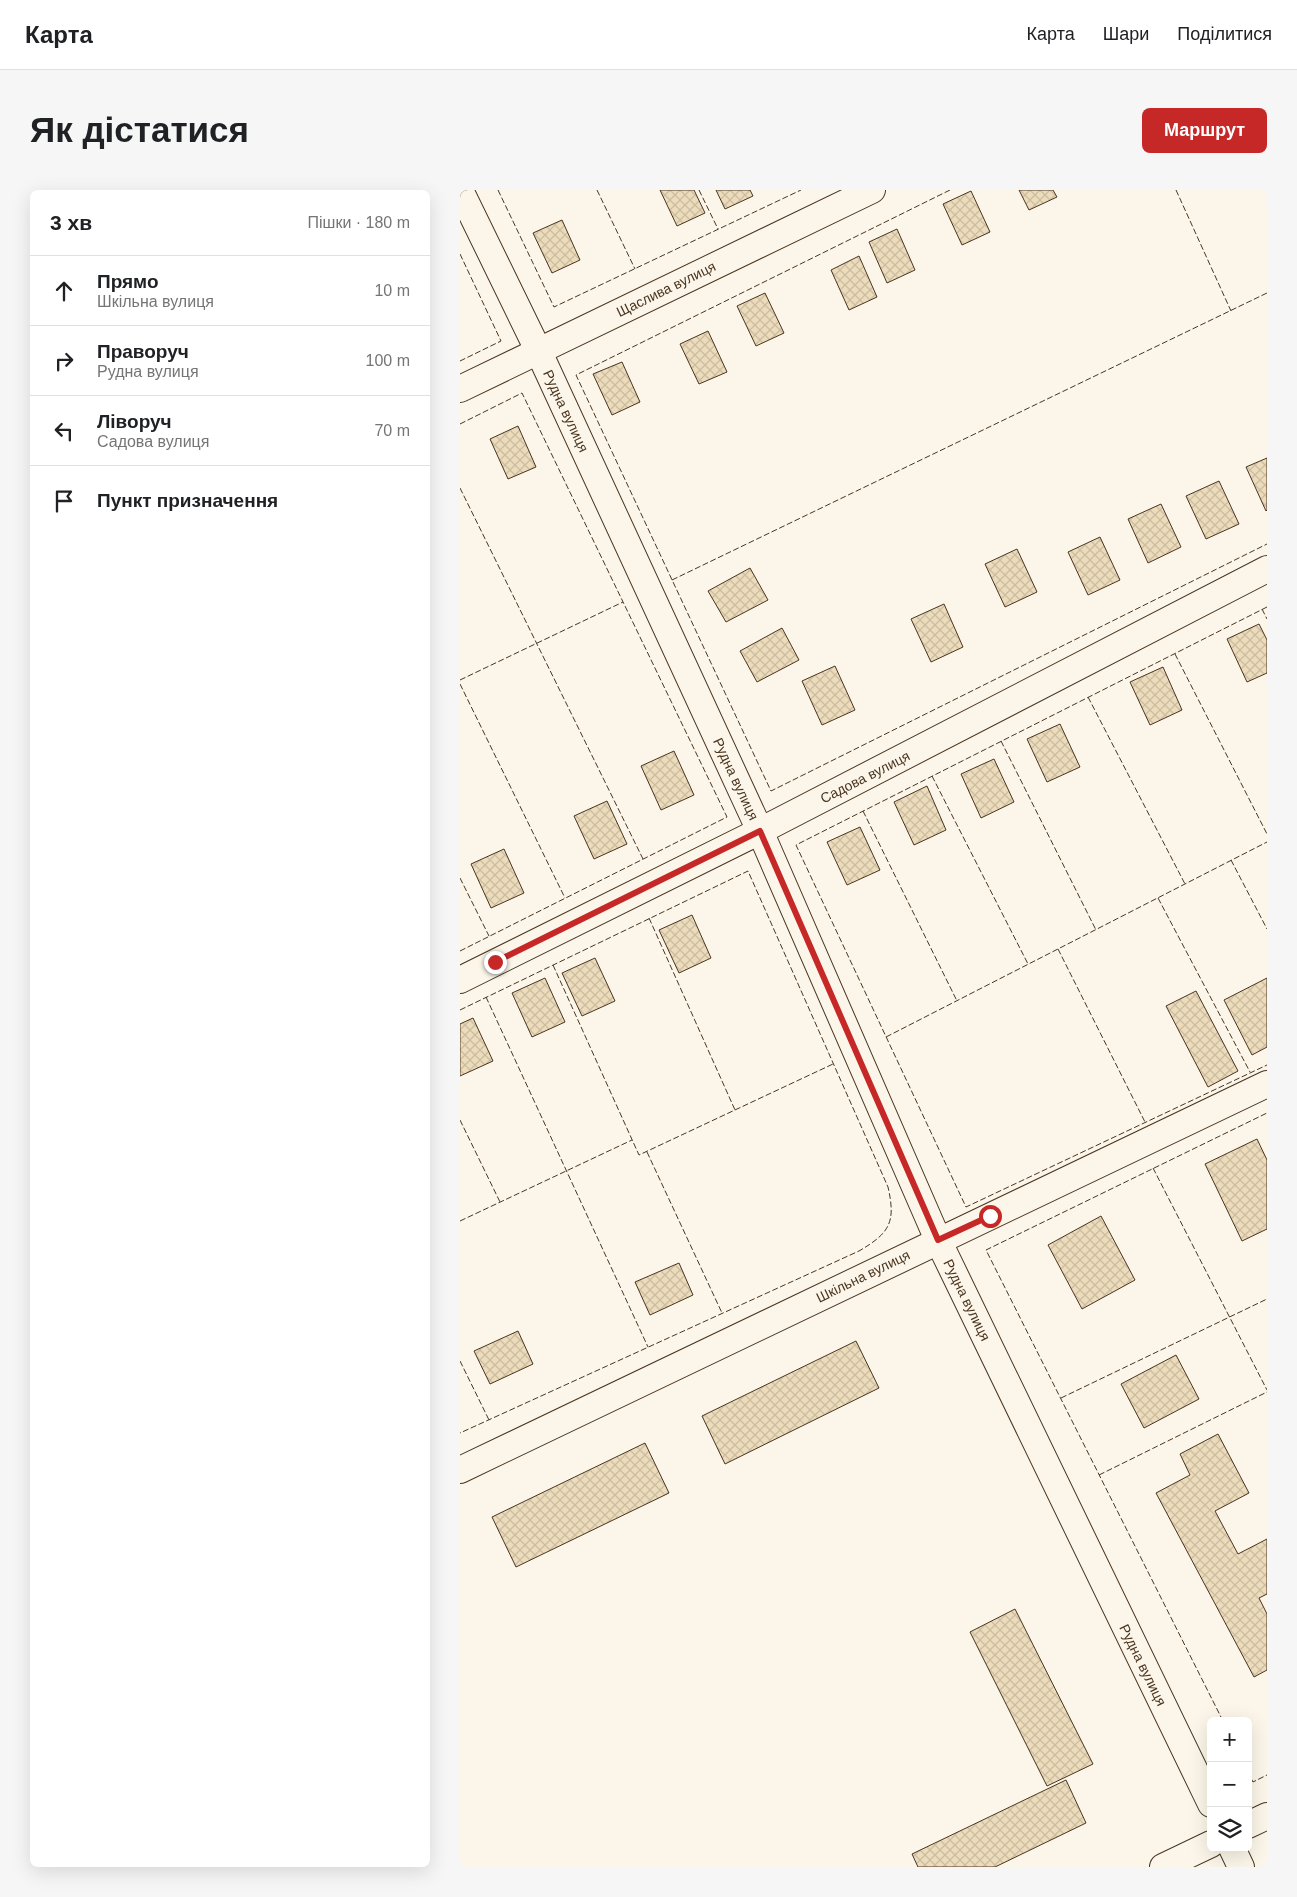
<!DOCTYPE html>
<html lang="uk">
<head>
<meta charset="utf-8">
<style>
  body { margin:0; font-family:Arial,sans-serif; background:#f6f6f6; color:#202124 }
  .controls { position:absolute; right:15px; bottom:15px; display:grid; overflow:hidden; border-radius:8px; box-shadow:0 5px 20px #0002 }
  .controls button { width:45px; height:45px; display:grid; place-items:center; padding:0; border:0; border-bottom:1px solid #e0e0e0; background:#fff; color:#202124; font:25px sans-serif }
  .stop { position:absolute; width:15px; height:15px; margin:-11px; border:4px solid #c62828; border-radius:50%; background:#fff }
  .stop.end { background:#c62828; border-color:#fff; box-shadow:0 1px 5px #0008 }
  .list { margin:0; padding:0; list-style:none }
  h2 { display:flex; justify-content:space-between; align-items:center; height:65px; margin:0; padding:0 20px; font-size:21px }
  h2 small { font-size:16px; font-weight:400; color:#757577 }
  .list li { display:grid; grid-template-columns:32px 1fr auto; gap:15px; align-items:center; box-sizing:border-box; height:70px; padding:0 20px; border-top:1px solid #e0e0e0 }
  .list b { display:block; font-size:19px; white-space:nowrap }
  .list p { margin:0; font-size:16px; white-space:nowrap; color:#757577 }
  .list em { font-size:16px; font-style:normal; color:#757577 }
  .icon { flex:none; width:28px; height:28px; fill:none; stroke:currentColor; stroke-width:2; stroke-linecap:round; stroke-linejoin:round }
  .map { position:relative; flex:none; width:807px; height:1677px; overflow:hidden; border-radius:8px }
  header { display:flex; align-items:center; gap:30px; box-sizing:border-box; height:70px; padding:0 25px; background:#fff; border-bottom:1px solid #e0e0e0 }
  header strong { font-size:24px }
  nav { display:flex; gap:28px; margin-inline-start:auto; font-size:18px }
  .intro { display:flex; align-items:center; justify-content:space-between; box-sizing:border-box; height:120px; padding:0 30px }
  h1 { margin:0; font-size:35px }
  .button { padding:12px 22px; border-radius:8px; background:#c62828; color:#fff; font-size:18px; font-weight:700 }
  main { display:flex; gap:30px; padding:0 30px }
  aside { flex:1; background:#fff; border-radius:8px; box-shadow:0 5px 20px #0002 }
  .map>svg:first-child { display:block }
  .building { fill:url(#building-cross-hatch); stroke:#4a3520 }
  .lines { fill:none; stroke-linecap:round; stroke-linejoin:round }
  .street-casing { stroke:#4a3520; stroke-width:28 }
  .street { stroke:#fbf6e9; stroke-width:26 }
  .fence { stroke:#4a3520; stroke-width:1; stroke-dasharray:6 2.5; stroke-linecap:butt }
  .route { stroke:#c62828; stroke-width:6 }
  .labels { text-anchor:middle; stroke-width:4; stroke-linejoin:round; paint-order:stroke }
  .street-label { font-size:14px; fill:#4a3520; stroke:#fbf6e9 }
</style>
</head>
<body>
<header>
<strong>Карта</strong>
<nav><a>Карта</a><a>Шари</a><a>Поділитися</a></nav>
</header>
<div class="intro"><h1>Як дістатися</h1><a class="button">Маршрут</a></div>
<main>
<aside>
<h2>3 хв<small>Пішки · 180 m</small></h2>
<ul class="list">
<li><svg class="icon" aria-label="ahead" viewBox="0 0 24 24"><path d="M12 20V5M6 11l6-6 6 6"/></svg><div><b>Прямо</b><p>Шкільна вулиця</p></div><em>10 m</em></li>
<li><svg class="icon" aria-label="right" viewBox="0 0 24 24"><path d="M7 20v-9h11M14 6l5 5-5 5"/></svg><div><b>Праворуч</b><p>Рудна вулиця</p></div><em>100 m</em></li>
<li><svg class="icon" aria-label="left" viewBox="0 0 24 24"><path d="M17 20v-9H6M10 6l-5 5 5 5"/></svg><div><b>Ліворуч</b><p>Садова вулиця</p></div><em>70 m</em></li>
<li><svg class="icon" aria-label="arrive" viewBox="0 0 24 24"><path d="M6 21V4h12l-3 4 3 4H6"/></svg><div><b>Пункт призначення</b></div></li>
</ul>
</aside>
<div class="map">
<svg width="807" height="1677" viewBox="0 0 807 1677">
  <defs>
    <pattern id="building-cross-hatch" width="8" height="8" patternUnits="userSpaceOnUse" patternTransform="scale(1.25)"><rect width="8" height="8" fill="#ecdcbc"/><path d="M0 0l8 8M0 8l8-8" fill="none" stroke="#ccbda1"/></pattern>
  </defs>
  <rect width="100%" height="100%" fill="#fbf6e9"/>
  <g class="building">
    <polygon points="200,0 234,0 245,23 217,36"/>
    <polygon points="256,0 290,0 293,6 265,19"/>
    <polygon points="559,0 593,0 597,7 569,20"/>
    <polygon points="511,1 530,42 502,55 483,14"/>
    <polygon points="102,30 120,70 92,83 73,43"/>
    <polygon points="437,39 455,80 427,93 409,52"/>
    <polygon points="399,66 417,107 389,120 371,80"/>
    <polygon points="305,103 324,143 296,156 277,116"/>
    <polygon points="248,141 267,182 239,194 220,154"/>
    <polygon points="162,172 180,212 152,225 133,184"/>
    <polygon points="58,236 76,277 48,289 30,249"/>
    <polygon points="807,268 807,320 806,321 786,277"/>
    <polygon points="759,291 779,334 746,349 726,306"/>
    <polygon points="701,314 721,357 688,373 668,329"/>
    <polygon points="640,347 660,390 628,405 608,362"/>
    <polygon points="557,359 577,402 545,417 525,374"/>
    <polygon points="290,378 308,410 266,432 248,401"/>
    <polygon points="484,414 503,457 471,472 451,429"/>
    <polygon points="799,434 807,450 807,483 787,492 767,449"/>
    <polygon points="322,438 339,470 297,492 280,461"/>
    <polygon points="375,476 395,520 362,535 342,491"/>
    <polygon points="703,477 722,520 690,535 670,492"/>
    <polygon points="600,534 620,577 587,592 567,549"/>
    <polygon points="214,561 234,605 201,620 181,576"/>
    <polygon points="534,569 554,612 521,628 501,584"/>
    <polygon points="467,596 486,640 454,655 434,612"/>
    <polygon points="147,611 167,654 134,669 114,626"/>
    <polygon points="400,637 420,680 387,695 367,652"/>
    <polygon points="44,659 64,703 31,718 11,674"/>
    <polygon points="232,725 251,768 219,783 199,740"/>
    <polygon points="135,768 155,811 122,826 102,783"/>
    <polygon points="85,788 105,832 72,847 52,803"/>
    <polygon points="807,788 807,857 792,865 764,810"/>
    <polygon points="736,801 778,881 748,897 706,816"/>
    <polygon points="13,828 33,871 0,886 0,834"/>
    <polygon points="797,949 807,970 807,1039 782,1051 745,974"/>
    <polygon points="641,1026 675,1090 622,1119 588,1055"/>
    <polygon points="219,1073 233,1105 190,1125 175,1092"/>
    <polygon points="58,1141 73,1174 30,1194 14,1161"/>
    <polygon points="396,1151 419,1198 265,1274 242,1226"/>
    <polygon points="716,1165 739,1209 684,1238 661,1194"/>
    <polygon points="758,1244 789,1303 755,1321 778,1364 807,1349 807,1404 799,1408 807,1424 807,1480 794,1487 696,1303 730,1285 720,1264"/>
    <polygon points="185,1253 209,1303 56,1377 32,1327"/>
    <polygon points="555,1419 633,1574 587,1596 510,1442"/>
    <polygon points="606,1590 626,1633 535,1677 458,1677 452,1664"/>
  </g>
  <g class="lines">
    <g class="street-casing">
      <g id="street">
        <polyline points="0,0 78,160 300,641 478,1050 751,1614"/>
        <polyline points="0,199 412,0"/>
        <polyline points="0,790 300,641 807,379"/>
        <polyline points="0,1280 807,894"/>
        <polyline points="788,1635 807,1626"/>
        <polyline points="772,1658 781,1677"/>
        <polyline points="703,1677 751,1654"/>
      </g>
    </g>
    <use href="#street" class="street"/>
    <g class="fence">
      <polyline points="38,0 94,117 341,0"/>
      <polyline points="137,0 175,79"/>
      <polyline points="239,0 258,39"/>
      <polyline points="490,0 116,185 311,601 807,354"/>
      <polyline points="716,0 771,121"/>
      <polyline points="0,64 41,151 0,171"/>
      <polyline points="0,234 62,203 267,627 0,761"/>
      <polyline points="0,298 183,669"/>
      <polyline points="212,390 807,103"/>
      <polyline points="807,417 336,655 506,1017 807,875"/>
      <polyline points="802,419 807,429"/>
      <polyline points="715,464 807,644"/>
      <polyline points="0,490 163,412"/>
      <polyline points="0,494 105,708"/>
      <polyline points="628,507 725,694"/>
      <polyline points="541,551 636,740"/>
      <polyline points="472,586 568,774"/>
      <polyline points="403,621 497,811"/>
      <polyline points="771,670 807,739"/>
      <polyline points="0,688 29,746"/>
      <polyline points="698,708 790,882"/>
      <polyline points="189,728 275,920"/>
      <polyline points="598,759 685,932"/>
      <polyline points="93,775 179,965 373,874"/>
      <polyline points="26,807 188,1157"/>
      <path d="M0,820l288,-139 140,316c8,35 2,46 -29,64l-399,182"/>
      <polyline points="426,847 807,652"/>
      <polyline points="0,930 40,1012"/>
      <polyline points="187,962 262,1123"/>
      <polyline points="693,978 807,1200"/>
      <polyline points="0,1031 172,950"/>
      <polyline points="0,1171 29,1230"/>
      <polyline points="601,1208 807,1109"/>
      <polyline points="639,1285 807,1202"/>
      <polyline points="763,1531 526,1060 807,923"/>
      <polyline points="788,1582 793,1592 807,1585"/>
    </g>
  </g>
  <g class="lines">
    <polyline class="route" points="35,772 300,641 478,1050 530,1026"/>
  </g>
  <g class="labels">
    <g class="street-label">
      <text transform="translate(206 99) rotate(-26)" y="5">Щаслива вулиця</text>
      <text transform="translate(106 221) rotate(65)" y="5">Рудна вулиця</text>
      <text transform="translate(405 587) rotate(-27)" y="5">Садова вулиця</text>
      <text transform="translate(276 589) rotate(65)" y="5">Рудна вулиця</text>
      <text transform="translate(403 1086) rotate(-26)" y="5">Шкільна вулиця</text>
      <text transform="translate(507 1110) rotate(64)" y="5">Рудна вулиця</text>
      <text transform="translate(683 1475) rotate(64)" y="5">Рудна вулиця</text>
    </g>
  </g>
</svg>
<div class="controls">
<button>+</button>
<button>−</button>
<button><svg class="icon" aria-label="layers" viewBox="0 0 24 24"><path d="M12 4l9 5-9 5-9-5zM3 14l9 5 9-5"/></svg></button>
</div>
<div class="stop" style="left:530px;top:1026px"></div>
<div class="stop end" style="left:35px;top:772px"></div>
</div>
</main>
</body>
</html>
